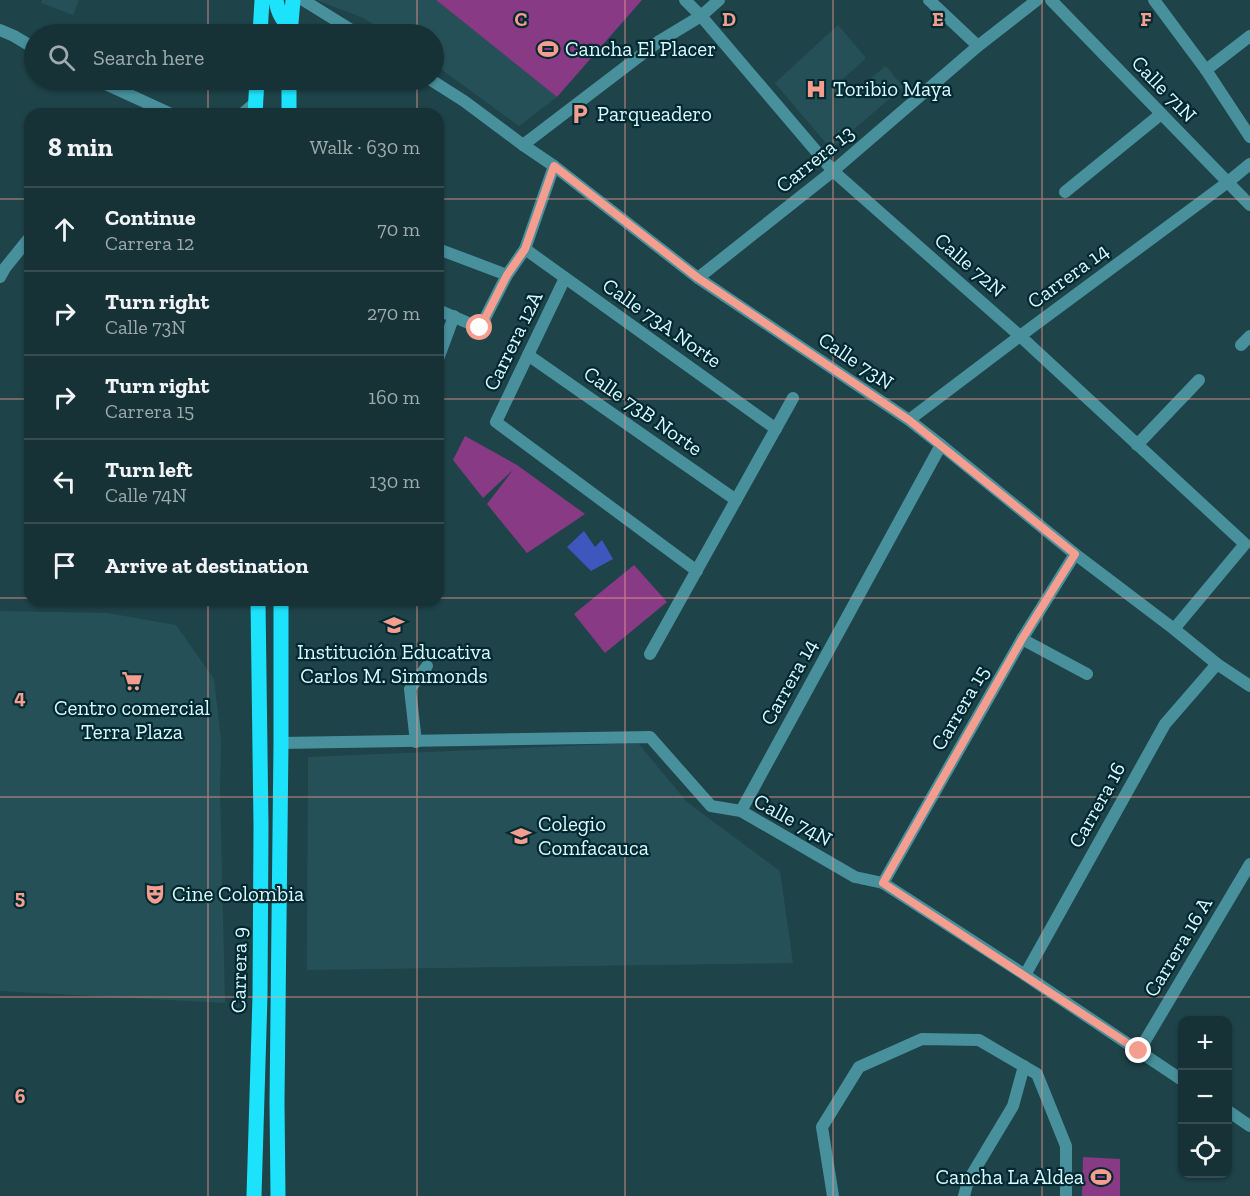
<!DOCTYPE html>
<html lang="en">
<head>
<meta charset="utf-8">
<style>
  body { margin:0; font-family:"Zilla Slab",serif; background:#233e42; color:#f1f3f6 }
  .controls { position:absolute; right:18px; bottom:18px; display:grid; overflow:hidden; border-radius:12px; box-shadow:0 2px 4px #0004 }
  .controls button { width:54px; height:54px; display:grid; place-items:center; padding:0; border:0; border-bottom:2px solid #354d52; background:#163237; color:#f1f3f6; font:30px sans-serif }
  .stop { position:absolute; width:18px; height:18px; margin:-14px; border:4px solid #f59d8f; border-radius:50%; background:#fff }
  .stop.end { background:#f59d8f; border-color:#fff; box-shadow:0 2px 6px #0008 }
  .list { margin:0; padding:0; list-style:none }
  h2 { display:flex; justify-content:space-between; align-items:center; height:78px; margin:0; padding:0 24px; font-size:26px }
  h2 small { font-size:20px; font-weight:400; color:#9eaaad }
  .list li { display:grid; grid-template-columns:39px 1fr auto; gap:18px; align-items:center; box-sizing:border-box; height:84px; padding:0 24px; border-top:2px solid #354d52 }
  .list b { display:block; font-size:22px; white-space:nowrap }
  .list p { margin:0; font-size:20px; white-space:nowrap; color:#9eaaad }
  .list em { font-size:20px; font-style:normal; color:#9eaaad }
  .icon { flex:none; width:33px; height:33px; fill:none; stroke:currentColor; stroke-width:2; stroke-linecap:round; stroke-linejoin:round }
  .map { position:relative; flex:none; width:1250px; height:1196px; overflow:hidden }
  .search { position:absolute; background:#163237; box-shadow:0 2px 4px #0004; left:24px; top:24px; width:420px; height:66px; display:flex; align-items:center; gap:15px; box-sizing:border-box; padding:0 21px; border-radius:33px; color:#9eaaad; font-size:22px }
  .panel { position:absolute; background:#163237; box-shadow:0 2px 4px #0004; left:24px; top:108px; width:420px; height:498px; border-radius:18px }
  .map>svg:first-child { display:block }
  .built { fill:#265057 }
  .green { fill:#893a85 }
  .water { fill:#3e57bf }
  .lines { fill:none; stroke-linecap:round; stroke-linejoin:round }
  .minor { stroke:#47909c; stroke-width:12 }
  .primary { stroke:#1de2fb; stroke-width:15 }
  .route { stroke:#f59d8f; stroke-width:8 }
  .grid { fill:none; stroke:#f59d8f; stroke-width:1.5; stroke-opacity:0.55 }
  .labels { text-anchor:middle; stroke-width:4.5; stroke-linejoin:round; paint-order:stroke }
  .poi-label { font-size:21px; fill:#daf8fe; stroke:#01292f; text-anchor:start }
  .street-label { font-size:21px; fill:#daf8fe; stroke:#01292f }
  .grid-label { font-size:20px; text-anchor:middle; font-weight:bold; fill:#f59d8f; stroke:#01292f; stroke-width:4.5; stroke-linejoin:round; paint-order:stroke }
</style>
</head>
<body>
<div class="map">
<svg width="1250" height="1196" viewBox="0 0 1250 1196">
  <rect width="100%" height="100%" fill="#1e4349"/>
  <g class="built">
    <polygon points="42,0 79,0 73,15 41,3"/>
    <polygon points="316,0 436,0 557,97 519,126 434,64 434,34 390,34 363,18"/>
    <polygon points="838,25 866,58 843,79 853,92 886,66 903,87 831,149 775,83"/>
    <polygon points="0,611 107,613 176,625 214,679 221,740 220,791 225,1003 0,991"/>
    <polygon points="638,743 687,802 780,871 793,963 307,970 308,757"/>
  </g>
  <g class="green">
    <polygon points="436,0 642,0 557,97"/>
    <polygon points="465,436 517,465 585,514 527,553 487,504 513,470 483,498 453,460"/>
    <polygon points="634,565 667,602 605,653 574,614"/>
    <polygon points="1083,1157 1120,1159 1120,1196 1082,1196"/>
  </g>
  <polygon class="water" points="584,531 595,547 602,540 613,559 591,571 567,547"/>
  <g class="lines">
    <g class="minor">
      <polyline points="303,0 358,34"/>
      <polyline points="685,0 701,16 833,171 1020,336 1245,544 1174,629"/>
      <polyline points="929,0 978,46"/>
      <polyline points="1051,0 1250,205"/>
      <polyline points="1154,0 1206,70 1250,137"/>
      <polyline points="290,28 317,34"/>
      <polyline points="0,30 14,36 34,48"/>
      <polyline points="1206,70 1250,36"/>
      <polyline points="97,80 171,114"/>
      <polyline points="431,80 464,101 523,145 554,166 698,278 909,420 941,445 1075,554 1174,629 1217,664 1250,686"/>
      <polyline points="242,114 256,102"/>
      <polyline points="523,145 658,42 701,16 719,0"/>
      <polyline points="1065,192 1161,114"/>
      <polyline points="438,249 507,275"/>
      <polyline points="525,249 776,429"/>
      <polyline points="0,277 5,268 30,237"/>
      <polyline points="565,278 496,422 697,571"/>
      <polyline points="698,278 833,171 978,46 1037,0"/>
      <polyline points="438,310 480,328 507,275 525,249 554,166"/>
      <polyline points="1241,345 1250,336"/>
      <polyline points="528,355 736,500"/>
      <polyline points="438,359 454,316"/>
      <polyline points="909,420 1020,336 1228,182 1250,164"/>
      <polyline points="1137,445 1199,380"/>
      <polyline points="1022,639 1087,674"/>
      <polyline points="650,654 793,398"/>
      <polyline points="416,742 410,689 427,666"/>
      <polyline points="281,743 650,737 711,806 741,811 855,877 883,883 1025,975 1182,1080"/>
      <polyline points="741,811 941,445"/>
      <polyline points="883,883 1022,639 1075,554"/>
      <polyline points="1025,975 1165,724 1217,664"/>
      <polyline points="1139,1051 1250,864"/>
      <polyline points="1228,1111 1250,1126"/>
      <polyline points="833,1196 822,1127 859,1067 922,1039 979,1040 1037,1074 1066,1146 1066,1196"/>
      <polyline points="964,1196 968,1181 1013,1106 1024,1066"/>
    </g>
    <g class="primary">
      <path d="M276,0c2,13 6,19 14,28"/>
      <polyline points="260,34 262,0"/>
      <polyline points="290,34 293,0"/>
      <polyline points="255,114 257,80"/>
      <polyline points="289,114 289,80"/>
      <polyline points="254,1196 260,996 261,826 258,600"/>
      <polyline points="278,1196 277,1102 281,743 281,600"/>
    </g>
  </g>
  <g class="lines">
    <polyline class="route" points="480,328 507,275 525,249 554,166 698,278 909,420 1075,554 1022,639 883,883 1139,1051"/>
  </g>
  <path class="grid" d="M208,0v34M417,0v34M625,0v1196M833,0v1196M1042,0v1196M208,80v34M417,80v34M0,199h30M438,199h812M0,399h30M438,399h812M0,598h30M438,598h812M208,600v596M417,600v596M0,797h1250M0,997h1250"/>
  <defs>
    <g id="stadium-bare" transform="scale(1.62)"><path d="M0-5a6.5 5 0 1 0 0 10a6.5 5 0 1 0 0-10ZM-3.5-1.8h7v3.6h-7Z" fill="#f59d8f" stroke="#01292f" stroke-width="2.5" paint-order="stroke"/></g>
    <g id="hospital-bare" transform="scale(1.62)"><path d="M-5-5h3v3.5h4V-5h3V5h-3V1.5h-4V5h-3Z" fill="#f59d8f" stroke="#01292f" stroke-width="2.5" paint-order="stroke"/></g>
    <g id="parking-bare" transform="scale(1.62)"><path d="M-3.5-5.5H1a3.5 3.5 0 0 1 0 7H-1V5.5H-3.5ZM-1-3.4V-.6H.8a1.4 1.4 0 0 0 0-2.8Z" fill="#f59d8f" stroke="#01292f" stroke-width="2.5" paint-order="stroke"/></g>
    <g id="school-bare" transform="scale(1.62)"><path d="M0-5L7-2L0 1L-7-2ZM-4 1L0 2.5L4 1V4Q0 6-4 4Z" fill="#f59d8f" stroke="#01292f" stroke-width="2.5" paint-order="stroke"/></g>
    <g id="supermarket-bare" transform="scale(1.62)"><path d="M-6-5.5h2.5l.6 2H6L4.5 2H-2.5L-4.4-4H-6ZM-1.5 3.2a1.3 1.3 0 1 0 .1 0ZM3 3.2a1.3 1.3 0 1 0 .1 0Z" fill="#f59d8f" stroke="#01292f" stroke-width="2.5" paint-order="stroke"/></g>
    <g id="theatre-bare" transform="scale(1.62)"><path d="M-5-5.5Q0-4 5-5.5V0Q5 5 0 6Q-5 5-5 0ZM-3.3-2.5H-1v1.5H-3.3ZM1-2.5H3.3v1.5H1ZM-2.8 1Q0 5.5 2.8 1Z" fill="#f59d8f" stroke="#01292f" stroke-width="2.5" paint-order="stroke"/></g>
  </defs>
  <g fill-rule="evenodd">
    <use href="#stadium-bare" x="548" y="49"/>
    <use href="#hospital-bare" x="816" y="89"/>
    <use href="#parking-bare" x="580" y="114"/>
    <use href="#school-bare" x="394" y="625"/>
    <use href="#supermarket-bare" x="132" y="681"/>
    <use href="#school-bare" x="521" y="836"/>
    <use href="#theatre-bare" x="155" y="894"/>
    <use href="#stadium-bare" x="1101" y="1177"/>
  </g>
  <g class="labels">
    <g class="poi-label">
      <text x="565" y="56">Cancha El Placer</text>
      <text x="833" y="96">Toribio Maya</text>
      <text x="597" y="121">Parqueadero</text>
      <text x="394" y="659" text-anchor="middle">Institución Educativa<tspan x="394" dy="24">Carlos M. Simmonds</tspan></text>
      <text x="132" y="715" text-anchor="middle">Centro comercial<tspan x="132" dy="24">Terra Plaza</tspan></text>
      <text x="538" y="831">Colegio<tspan x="538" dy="24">Comfacauca</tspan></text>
      <text x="172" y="901">Cine Colombia</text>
      <text x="1084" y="1184" text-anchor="end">Cancha La Aldea</text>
    </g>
    <g class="street-label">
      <text transform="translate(1164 89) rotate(46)" y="7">Calle 71N</text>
      <text transform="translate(815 159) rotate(-39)" y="7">Carrera 13</text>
      <text transform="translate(970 265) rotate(41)" y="7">Calle 72N</text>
      <text transform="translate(1068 276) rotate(-36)" y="7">Carrera 14</text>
      <text transform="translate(662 323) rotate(35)" y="7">Calle 73A Norte</text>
      <text transform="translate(513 341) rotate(-64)" y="7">Carrera 12A</text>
      <text transform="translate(856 361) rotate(34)" y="7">Calle 73N</text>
      <text transform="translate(643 411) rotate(35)" y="7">Calle 73B Norte</text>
      <text transform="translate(789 682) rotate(-61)" y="7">Carrera 14</text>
      <text transform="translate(960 708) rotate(-60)" y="7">Carrera 15</text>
      <text transform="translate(1097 805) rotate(-61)" y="7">Carrera 16</text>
      <text transform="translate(793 820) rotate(29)" y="7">Calle 74N</text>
      <text transform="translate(1178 947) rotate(-59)" y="7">Carrera 16 A</text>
      <text transform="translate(239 970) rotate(-89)" y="7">Carrera 9</text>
    </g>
  </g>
  <g class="grid-label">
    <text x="521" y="26">C</text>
    <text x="729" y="26">D</text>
    <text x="938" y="26">E</text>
    <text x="1146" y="26">F</text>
    <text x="20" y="704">4</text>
    <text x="20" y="904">5</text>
    <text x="20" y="1103">6</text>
  </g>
</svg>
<div class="controls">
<button>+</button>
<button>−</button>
<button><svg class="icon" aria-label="locate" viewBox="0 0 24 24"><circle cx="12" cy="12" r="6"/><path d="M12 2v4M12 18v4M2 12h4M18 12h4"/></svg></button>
</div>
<div class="stop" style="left:480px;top:328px"></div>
<div class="stop end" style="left:1139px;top:1051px"></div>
<div class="search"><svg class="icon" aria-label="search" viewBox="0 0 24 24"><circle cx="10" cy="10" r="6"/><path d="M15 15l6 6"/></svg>Search here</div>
<section class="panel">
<h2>8 min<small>Walk · 630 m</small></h2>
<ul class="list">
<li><svg class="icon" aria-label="ahead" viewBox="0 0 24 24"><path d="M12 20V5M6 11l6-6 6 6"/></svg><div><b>Continue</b><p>Carrera 12</p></div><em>70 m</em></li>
<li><svg class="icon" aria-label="right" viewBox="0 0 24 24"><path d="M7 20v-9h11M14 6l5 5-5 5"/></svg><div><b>Turn right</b><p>Calle 73N</p></div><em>270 m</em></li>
<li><svg class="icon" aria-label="right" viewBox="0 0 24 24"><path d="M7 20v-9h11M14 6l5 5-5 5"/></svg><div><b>Turn right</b><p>Carrera 15</p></div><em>160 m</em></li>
<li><svg class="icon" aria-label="left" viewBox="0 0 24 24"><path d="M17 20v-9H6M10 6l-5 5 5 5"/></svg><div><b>Turn left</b><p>Calle 74N</p></div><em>130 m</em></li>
<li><svg class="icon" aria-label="arrive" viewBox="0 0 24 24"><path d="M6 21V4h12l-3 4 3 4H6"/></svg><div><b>Arrive at destination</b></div></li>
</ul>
</section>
</div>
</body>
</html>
